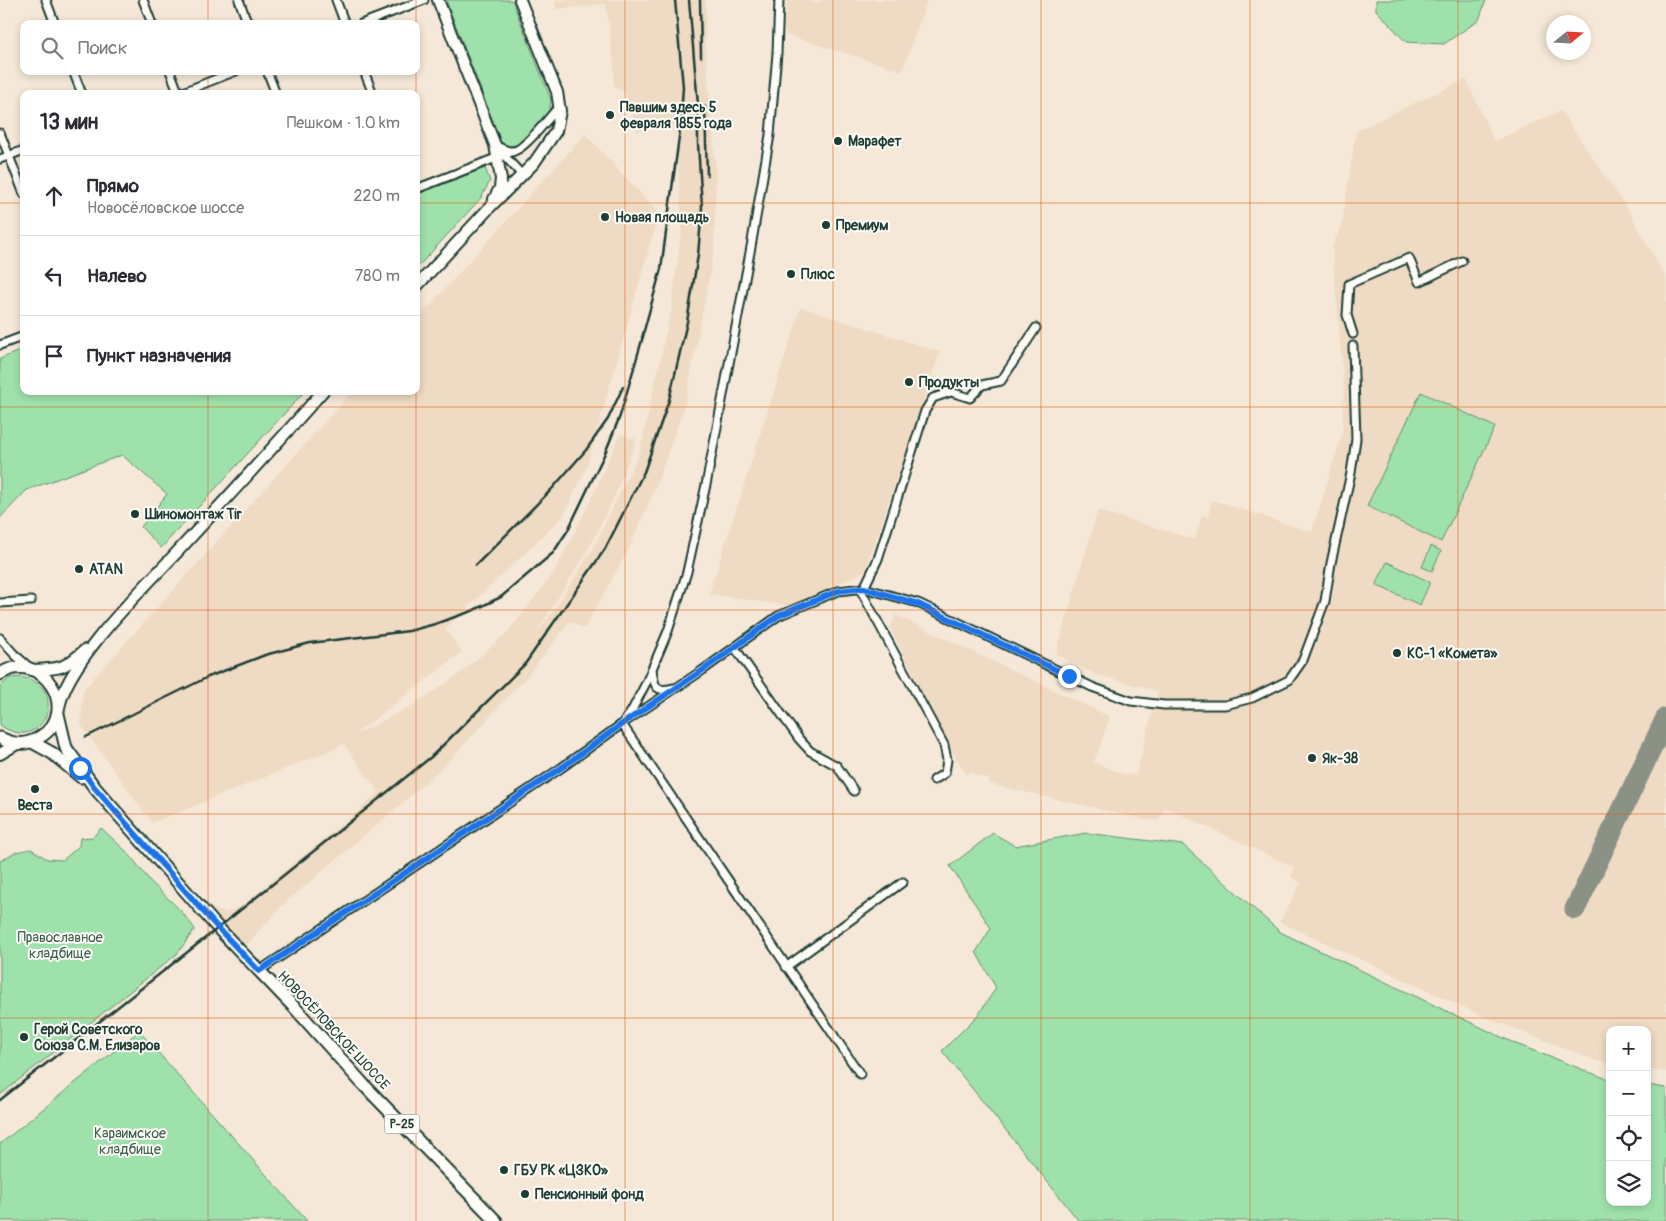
<!DOCTYPE html>
<html lang="ru">
<head>
<meta charset="utf-8">
<style>
  body { margin:0; font-family:Pangolin,sans-serif; background:#f7f7f7; color:#2b2b33 }
  .controls { position:absolute; right:15px; bottom:15px; display:grid; overflow:hidden; border-radius:10px; box-shadow:0 2px 8px #0003 }
  .controls button { width:45px; height:45px; display:grid; place-items:center; padding:0; border:0; border-bottom:1px solid #e1e1e2; background:#fff; color:#2b2b33; font:25px sans-serif }
  .compass { position:absolute; left:1546px; top:15px; width:45px; height:45px; border-radius:50%; background:#fff; box-shadow:0 2px 8px #0003; rotate:72deg }
  .stop { position:absolute; width:15px; height:15px; margin:-11px; border:4px solid #1a73e8; border-radius:50%; background:#fff }
  .stop.end { background:#1a73e8; border-color:#fff; box-shadow:0 1px 5px #0008 }
  .list { margin:0; padding:0; list-style:none }
  h2 { display:flex; justify-content:space-between; align-items:center; height:65px; margin:0; padding:0 20px; font-size:21px }
  h2 small { font-size:16px; font-weight:400; color:#7c7c81 }
  .list li { display:grid; grid-template-columns:32px 1fr auto; gap:15px; align-items:center; box-sizing:border-box; height:80px; padding:0 20px; border-top:1px solid #e1e1e2 }
  .list b { display:block; font-size:19px; white-space:nowrap }
  .list p { margin:0; font-size:16px; white-space:nowrap; color:#7c7c81 }
  .list em { font-size:16px; font-style:normal; color:#7c7c81 }
  .icon { flex:none; width:28px; height:28px; fill:none; stroke:currentColor; stroke-width:2; stroke-linecap:round; stroke-linejoin:round }
  .map { position:relative; flex:none; width:1666px; height:1221px; overflow:hidden }
  .search { position:absolute; background:#fff; box-shadow:0 2px 8px #0003; left:20px; top:20px; width:400px; height:55px; display:flex; align-items:center; gap:12px; box-sizing:border-box; padding:0 18px; border-radius:10px; color:#7c7c81; font-size:19px }
  .panel { position:absolute; background:#fff; box-shadow:0 2px 8px #0003; left:20px; top:90px; width:400px; height:305px; border-radius:10px }
  .map>svg:first-child { display:block }
  .built { fill:#efdac3 }
  .green { fill:#9fe1ab; stroke:#5f8f70 }
  .lines { fill:none; stroke-linecap:round; stroke-linejoin:round }
  .taxiway { stroke:#8a9286; stroke-width:21 }
  .minor-casing { stroke:#1f3d34; stroke-width:11 }
  .secondary-casing { stroke:#1f3d34; stroke-width:14 }
  .primary-casing { stroke:#1f3d34; stroke-width:15 }
  .minor { stroke:#fdfcf7; stroke-width:7 }
  .secondary { stroke:#fdfcf7; stroke-width:10 }
  .primary { stroke:#fdfcf7; stroke-width:11 }
  .rail { stroke:#1f3d34; stroke-width:2.5 }
  .route { stroke:#1a73e8; stroke-width:6 }
  .grid { fill:none; stroke:#de580e; stroke-width:1; stroke-opacity:0.55 }
  .poi-dot { fill:#1f3d34; stroke:#fdfcf7; stroke-width:2 }
  .labels { text-anchor:middle; stroke-width:4; stroke-linejoin:round; paint-order:stroke }
  .shield { fill:#fdfcf7; stroke:#62766e; stroke-width:1 }
  .shield-label { font-size:12px; font-weight:bold; fill:#1f3d34 }
  .poi-label { font-size:14px; font-weight:bold; fill:#1f3d34; stroke:#fdfcf7; text-anchor:start }
  .park-label { font-size:14px; fill:#395e4c; stroke:#fdfcf7 }
  .street-label { font-size:14px; fill:#1f3d34; stroke:#fdfcf7 }
</style>
</head>
<body>
<div class="map">
<svg width="1666" height="1221" viewBox="0 0 1666 1221">
  <rect width="100%" height="100%" fill="#f5e8d8"/>
  <filter id="ink" filterUnits="userSpaceOnUse"><feTurbulence type="fractalNoise" baseFrequency=".02" numOctaves="2"/><feDisplacementMap in="SourceGraphic" scale="10" xChannelSelector="R" yChannelSelector="G"/><feConvolveMatrix kernelMatrix="1 2 1 2 8 2 1 2 1" color-interpolation-filters="sRGB"/></filter>
  <g filter="url(#ink)">
    <g class="built">
      <polygon points="555,0 706,0 705,42 716,171 714,251 685,405 655,488 629,549 584,629 570,621 529,674 446,764 393,811 284,904 247,944 239,943 205,905 224,913 240,907 357,812 379,792 343,743 334,749 152,823 81,725 83,690 353,391 416,391 416,321 585,134 659,213 587,466 563,517 445,629 462,652 354,735 365,730 415,704 461,673 508,632 555,571 589,504 620,434 637,440 615,495 588,550 531,641 554,610 594,547 640,451 671,311 682,228 676,127 637,131 626,94 614,85 614,67 606,4 556,9"/>
      <polygon points="787,0 809,0 819,4 821,0 927,0 902,71 787,35 784,27"/>
      <polygon points="1466,79 1494,141 1561,111 1630,213 1666,279 1666,1072 1647,1069 1647,1030 1610,1030 1610,1063 1597,1061 1487,1018 1280,922 1301,882 1291,877 1295,868 1165,807 1159,820 1147,820 990,784 989,779 971,773 966,774 954,754 890,629 896,615 1110,717 1094,762 1122,774 1136,775 1158,691 1094,674 1056,654 1098,510 1195,540 1202,515 1208,517 1212,500 1312,532 1342,435 1344,391 1332,247 1342,224 1356,131"/>
      <polygon points="801,307 940,352 865,571 791,606 709,594"/>
    </g>
    <g class="green">
      <polygon points="446,0 512,0 551,100 549,112 517,145 506,146 501,142"/>
      <polygon points="1376,0 1486,0 1479,20 1444,44 1406,42 1376,10"/>
      <polygon points="485,168 490,181 481,198 416,269 416,195"/>
      <polygon points="24,349 24,391 305,391 161,548 141,527 167,494 122,455 27,490 0,518 0,359"/>
      <polygon points="1421,392 1495,427 1441,542 1367,506"/>
      <polygon points="1431,546 1441,551 1432,571 1422,567"/>
      <polygon points="1387,562 1430,582 1420,605 1376,585"/>
      <path d="M20,677c52,7 24,80 -20,48v-39l10,-8z"/>
      <polygon points="101,828 128,853 150,881 181,911 195,929 177,954 0,1095 0,861 16,852 31,849 47,859 63,860 79,846 80,838 93,837"/>
      <polygon points="993,833 1015,846 1086,833 1183,845 1280,932 1516,1044 1602,1077 1610,1079 1610,1202 1647,1202 1647,1085 1666,1088 1666,1221 1079,1221 942,1051 978,1015 996,988 976,952 991,928 950,866"/>
      <polygon points="139,1031 307,1221 0,1221 0,1144"/>
    </g>
    <g class="lines">
      <polyline class="taxiway" points="1575,909 1666,718"/>
      <g class="minor-casing">
        <g id="minor">
          <polyline points="46,0 55,24"/>
          <polyline points="143,0 152,24"/>
          <polyline points="239,0 248,24"/>
          <polyline points="336,0 345,24"/>
          <polyline points="361,24 424,0"/>
          <polyline points="73,71 82,94"/>
          <polyline points="170,71 179,94"/>
          <polyline points="267,71 276,94"/>
          <polyline points="364,71 373,94"/>
          <polyline points="178,94 236,71"/>
          <polyline points="0,133 24,194"/>
          <path d="M495,145c6,3 12,7 19,6 11,-2 38,-37 46,-46"/>
          <polyline points="502,153 522,175"/>
          <polyline points="0,159 24,150"/>
          <polyline points="416,189 514,151"/>
          <polyline points="1353,334 1347,315 1349,284 1409,258 1419,282 1462,261"/>
          <polyline points="0,345 24,336"/>
          <polyline points="864,588 878,559 925,411 933,398 951,392 970,398 982,385 1001,381 1036,328"/>
          <polyline points="860,589 944,745 947,760 945,773 934,780"/>
          <polyline points="0,603 31,601"/>
          <polyline points="0,638 14,654 30,668"/>
          <polyline points="735,648 799,739 810,751 837,766 854,791"/>
          <path d="M652,669c2,17 3,24 21,19"/>
          <polyline points="625,720 631,712 646,683 668,631 687,572 707,480 751,247 770,135 777,53 779,0"/>
          <polyline points="622,724 860,1074"/>
          <polyline points="786,967 903,882"/>
          <polyline points="259,971 561,768 622,724 703,670 778,616 838,591 864,588 918,603 1092,687 1131,701 1164,705 1225,705 1252,698 1289,680 1303,660 1325,601 1331,563 1351,473 1356,439 1353,346"/>
        </g>
      </g>
      <g class="secondary-casing">
        <g id="secondary">
          <polyline points="438,0 495,145 501,179 500,188 494,199"/>
          <polyline points="416,287 490,207 534,163 556,131 560,111 557,92 520,0"/>
          <path d="M33,670c27,-1 31,-1 52,-20"/>
          <path d="M59,708c8,-48 87,-122 121,-159 48,-52 96,-104 143,-158"/>
          <polyline points="0,754 17,744"/>
        </g>
      </g>
      <g class="primary-casing">
        <g id="primary">
          <path d="M0,674c41,-27 83,37 40,63 -14,9 -26,8 -40,1"/>
          <polyline points="58,714 66,748 95,788 218,928 295,1008 362,1083 496,1221"/>
          <polyline points="32,742 52,753 81,777"/>
        </g>
      </g>
      <use href="#minor" class="minor"/>
      <use href="#secondary" class="secondary"/>
      <use href="#primary" class="primary"/>
      <g class="rail">
        <polyline points="700,0 701,57"/>
        <polyline points="705,107 707,175"/>
        <polyline points="642,338 661,269 680,130 683,87 675,0"/>
        <polyline points="476,565 551,490 586,450 608,419 623,387"/>
        <polyline points="86,737 208,677 265,655 310,643 409,631 435,624 472,611 501,597 553,553 568,530 605,453 620,416 644,333"/>
        <polyline points="0,1100 218,928 431,757 525,664 605,549 644,472 669,400 687,322 698,255 702,207 698,144 698,105 689,0"/>
      </g>
    </g>
  </g>
  <g class="lines" filter="url(#ink)">
    <polyline class="route" points="80,768 95,788 218,928 259,971 564,766 622,724 703,670 778,616 838,591 864,588 918,604 1069,676"/>
  </g>
  <path class="grid" d="M208,0v24M416,0v1221M625,0v1221M833,0v1221M1041,0v1221M1250,0v1221M1458,0v1221M208,71v23M0,203h24M416,203h1250M208,391v830M0,407h1666M0,610h1666M0,814h1666M0,1018h1666"/>
  <g class="poi-dot">
    <circle cx="610" cy="115" r="5"/>
    <circle cx="838" cy="141" r="5"/>
    <circle cx="605" cy="217" r="5"/>
    <circle cx="826" cy="225" r="5"/>
    <circle cx="791" cy="274" r="5"/>
    <circle cx="909" cy="382" r="5"/>
    <circle cx="135" cy="514" r="5"/>
    <circle cx="79" cy="569" r="5"/>
    <circle cx="1397" cy="653" r="5"/>
    <circle cx="1312" cy="758" r="5"/>
    <circle cx="35" cy="789" r="5"/>
    <circle cx="24" cy="1037" r="5"/>
    <circle cx="504" cy="1170" r="5"/>
    <circle cx="525" cy="1194" r="5"/>
  </g>
  <g class="labels">
    <rect class="shield" x="384.5" y="1114.5" width="35" height="19" rx="4"/>
    <g class="shield-label">
      <text x="402" y="1128">Р-25</text>
    </g>
    <g class="poi-label">
      <text x="620" y="112">Павшим здесь 5<tspan x="620" dy="16">февраля 1855 года</tspan></text>
      <text x="848" y="146">Марафет</text>
      <text x="615" y="222">Новая площадь</text>
      <text x="836" y="230">Премиум</text>
      <text x="801" y="279">Плюс</text>
      <text x="919" y="387">Продукты</text>
      <text x="145" y="519">Шиномонтаж Tir</text>
      <text x="89" y="574">ATAN</text>
      <text x="1407" y="658">КС-1 «Комета»</text>
      <text x="1322" y="763">Як-38</text>
      <text x="35" y="810" text-anchor="middle">Веста</text>
      <text x="34" y="1034">Герой Советского<tspan x="34" dy="16">Союза С.М. Елизаров</tspan></text>
      <text x="514" y="1175">ГБУ РК «ЦЗКО»</text>
      <text x="535" y="1199">Пенсионный фонд</text>
    </g>
    <g class="park-label">
      <text x="60" y="942">Православное<tspan x="60" dy="16">кладбище</tspan></text>
      <text x="130" y="1138">Караимское<tspan x="130" dy="16">кладбище</tspan></text>
    </g>
    <g class="street-label">
      <text transform="translate(334 1030) rotate(47)" y="5">НОВОСЁЛОВСКОЕ ШОССЕ</text>
    </g>
  </g>
</svg>
<div class="controls">
<button>+</button>
<button>−</button>
<button><svg class="icon" aria-label="locate" viewBox="0 0 24 24"><circle cx="12" cy="12" r="6"/><path d="M12 2v4M12 18v4M2 12h4M18 12h4"/></svg></button>
<button><svg class="icon" aria-label="layers" viewBox="0 0 24 24"><path d="M12 4l9 5-9 5-9-5zM3 14l9 5 9-5"/></svg></button>
</div>
<svg class="compass" viewBox="-18 -18 36 36"><path d="M0-13l5 13h-10z" fill="#e53935"/><path d="M0 13l5-13h-10z" fill="#7c7c81"/></svg>
<div class="stop" style="left:80px;top:768px"></div>
<div class="stop end" style="left:1069px;top:676px"></div>
<div class="search"><svg class="icon" aria-label="search" viewBox="0 0 24 24"><circle cx="10" cy="10" r="6"/><path d="M15 15l6 6"/></svg>Поиск</div>
<section class="panel">
<h2>13 мин<small>Пешком · 1.0 km</small></h2>
<ul class="list">
<li><svg class="icon" aria-label="ahead" viewBox="0 0 24 24"><path d="M12 20V5M6 11l6-6 6 6"/></svg><div><b>Прямо</b><p>Новосёловское шоссе</p></div><em>220 m</em></li>
<li><svg class="icon" aria-label="left" viewBox="0 0 24 24"><path d="M17 20v-9H6M10 6l-5 5 5 5"/></svg><div><b>Налево</b></div><em>780 m</em></li>
<li><svg class="icon" aria-label="arrive" viewBox="0 0 24 24"><path d="M6 21V4h12l-3 4 3 4H6"/></svg><div><b>Пункт назначения</b></div></li>
</ul>
</section>
</div>
</body>
</html>
